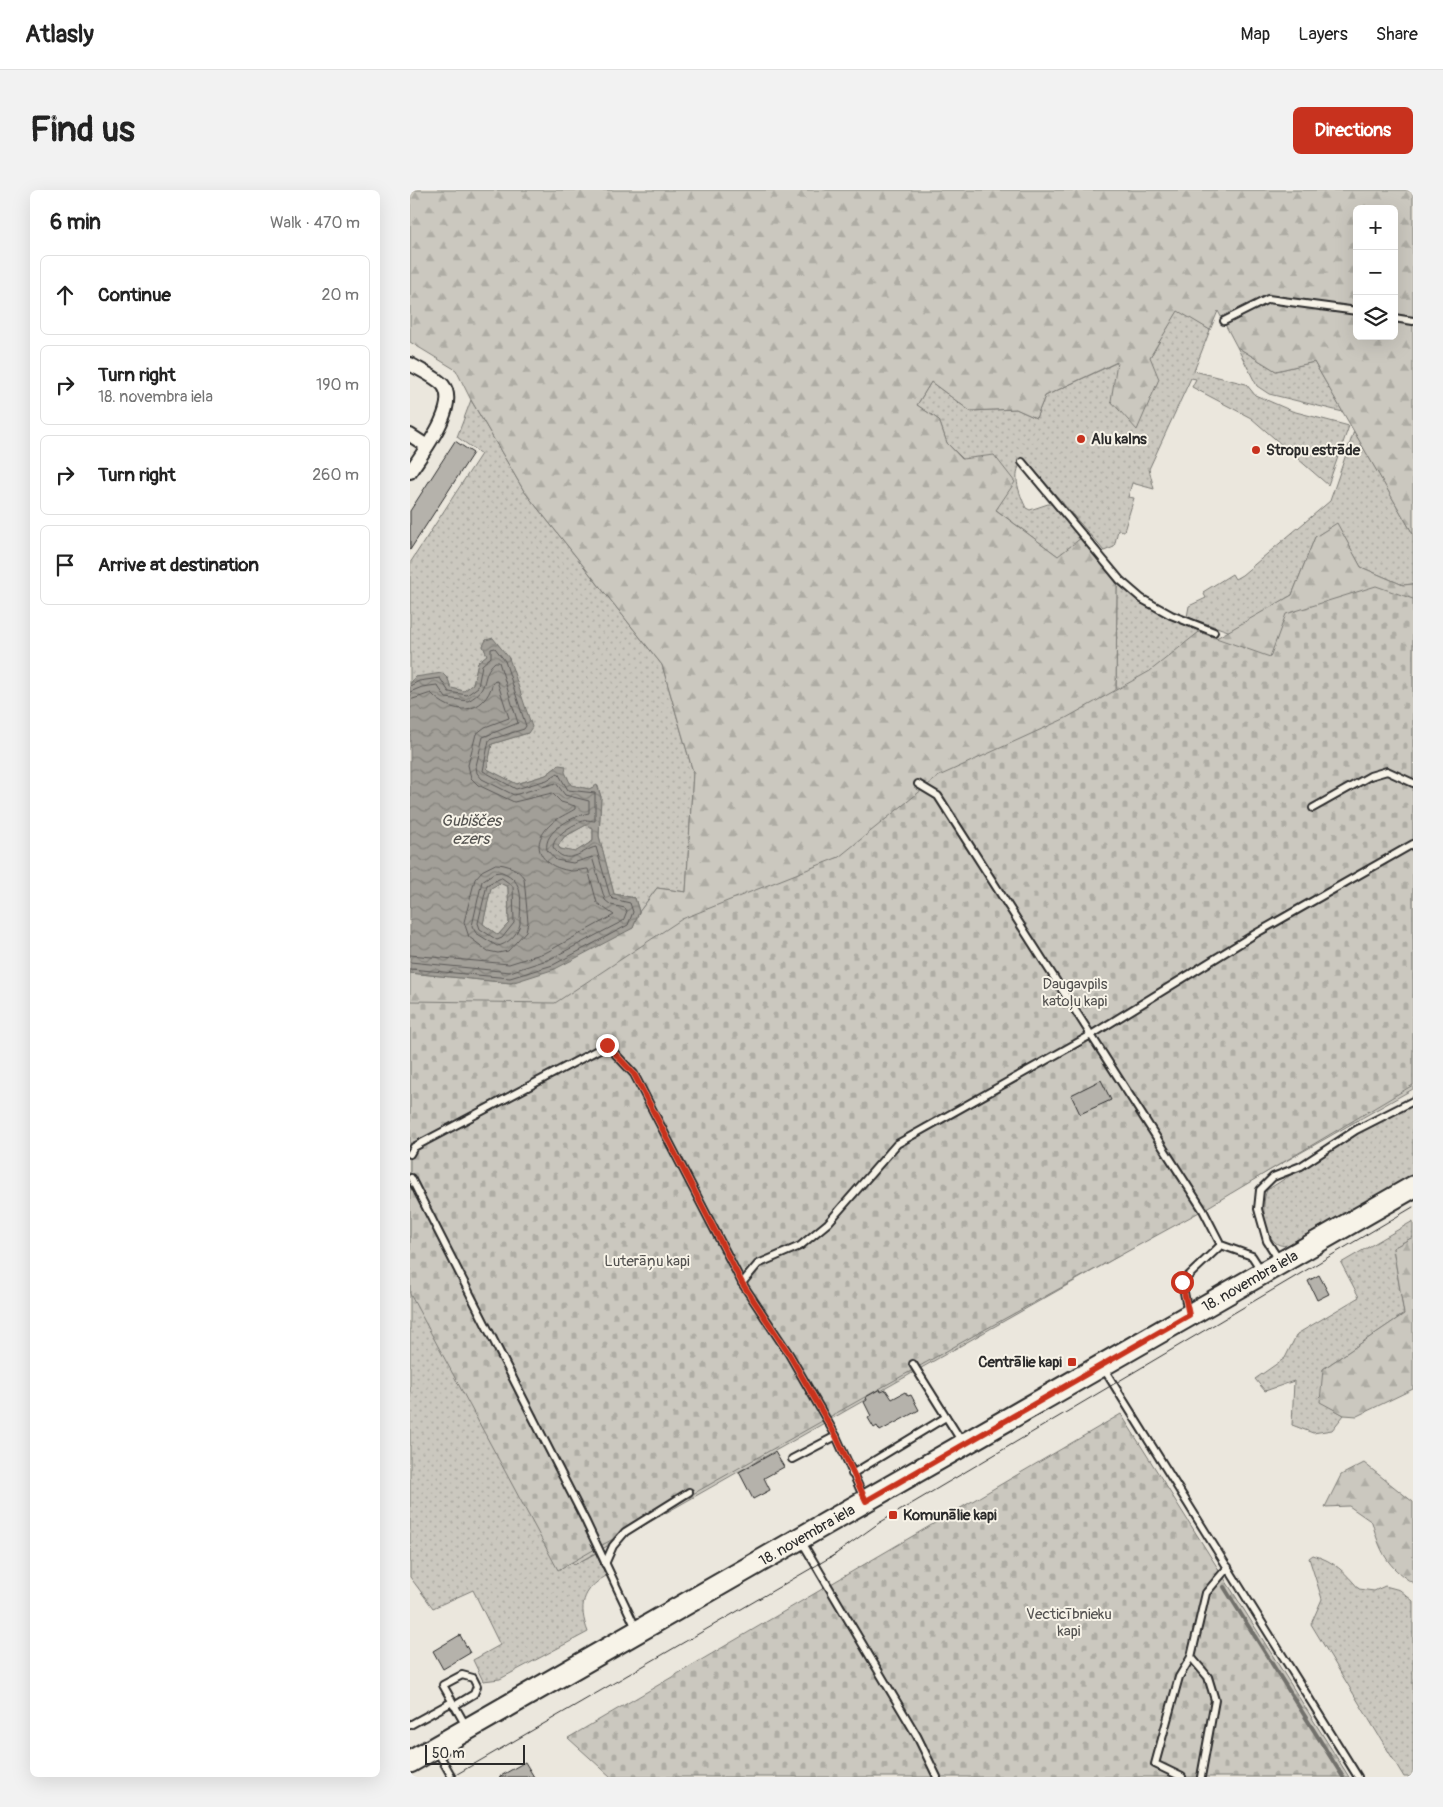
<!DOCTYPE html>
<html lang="en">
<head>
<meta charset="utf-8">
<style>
  body { margin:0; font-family:Pangolin,sans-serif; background:#f2f2f2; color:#222 }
  .controls { position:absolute; right:15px; top:15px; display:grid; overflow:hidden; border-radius:8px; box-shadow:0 5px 20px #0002 }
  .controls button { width:45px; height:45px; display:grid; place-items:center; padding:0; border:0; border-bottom:1px solid #e0e0e0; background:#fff; color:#222; font:25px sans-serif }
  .scale { position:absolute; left:15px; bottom:12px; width:100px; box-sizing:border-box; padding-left:5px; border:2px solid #2b2b2b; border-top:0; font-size:14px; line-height:18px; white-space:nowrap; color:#2b2b2b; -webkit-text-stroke:4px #f7f3e8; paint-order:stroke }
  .stop { position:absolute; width:15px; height:15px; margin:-11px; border:4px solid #c8321e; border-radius:50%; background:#fff }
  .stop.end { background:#c8321e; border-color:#fff; box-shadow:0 1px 5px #0008 }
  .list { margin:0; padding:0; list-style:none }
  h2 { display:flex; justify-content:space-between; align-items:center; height:65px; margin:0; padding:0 20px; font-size:21px }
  h2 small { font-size:16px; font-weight:400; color:#767676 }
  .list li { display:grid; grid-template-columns:32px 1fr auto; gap:15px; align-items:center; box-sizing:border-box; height:80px; margin:0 10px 10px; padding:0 10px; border:1px solid #e0e0e0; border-radius:8px }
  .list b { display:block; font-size:19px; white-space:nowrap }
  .list p { margin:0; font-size:16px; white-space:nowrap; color:#767676 }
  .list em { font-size:16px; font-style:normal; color:#767676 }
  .icon { flex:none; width:28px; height:28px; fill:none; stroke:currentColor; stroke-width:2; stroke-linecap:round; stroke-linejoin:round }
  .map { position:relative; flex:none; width:1003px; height:1587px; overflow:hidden; border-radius:8px }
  header { display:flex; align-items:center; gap:30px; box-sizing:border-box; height:70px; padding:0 25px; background:#fff; border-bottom:1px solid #e0e0e0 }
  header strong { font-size:24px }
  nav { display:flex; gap:28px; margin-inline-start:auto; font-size:18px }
  .intro { display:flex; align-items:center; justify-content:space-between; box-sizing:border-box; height:120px; padding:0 30px }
  h1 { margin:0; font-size:35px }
  .button { padding:12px 22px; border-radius:8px; background:#c8321e; color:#fff; font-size:18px; font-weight:700 }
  main { display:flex; gap:30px; padding:0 30px }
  aside { flex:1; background:#fff; border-radius:8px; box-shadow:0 5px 20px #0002 }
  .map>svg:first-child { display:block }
  .grass { fill:url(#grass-dots); stroke:#7b7a75 }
  .forest { fill:url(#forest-firs); stroke:#7b7a75; fill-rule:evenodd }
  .cemetery { fill:url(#cemetery-stones); stroke:#7b7a75 }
  .water { fill:url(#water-waves); stroke:#72716c; fill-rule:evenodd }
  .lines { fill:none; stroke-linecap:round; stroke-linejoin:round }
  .shore { stroke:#5b5957; stroke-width:1 }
  .stream { stroke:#72716c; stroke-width:4 }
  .building { fill:#b5b2ab; stroke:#2b2b2b }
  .service-casing { stroke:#2b2b2b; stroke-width:10 }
  .minor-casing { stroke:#2b2b2b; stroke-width:16 }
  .primary-casing { stroke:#2b2b2b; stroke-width:25 }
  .service { stroke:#f7f3e8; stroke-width:6 }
  .minor { stroke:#f7f3e8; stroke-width:12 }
  .primary { stroke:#f7f3e8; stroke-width:21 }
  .tram { stroke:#2b2b2b; stroke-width:1 }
  .route { stroke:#c8321e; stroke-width:6 }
  .poi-dot { fill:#c8321e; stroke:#f7f3e8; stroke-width:2 }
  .labels { text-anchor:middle; stroke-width:4; stroke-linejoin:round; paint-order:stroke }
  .poi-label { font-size:15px; font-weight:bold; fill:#2b2b2b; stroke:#f7f3e8; text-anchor:start }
  .park-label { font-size:15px; fill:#535250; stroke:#f7f3e8 }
  .street-label { font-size:15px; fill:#2b2b2b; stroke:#f7f3e8 }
  .water-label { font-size:16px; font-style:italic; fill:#555451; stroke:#f7f3e8 }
</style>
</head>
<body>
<header>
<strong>Atlasly</strong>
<nav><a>Map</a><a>Layers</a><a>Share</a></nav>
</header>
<div class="intro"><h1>Find us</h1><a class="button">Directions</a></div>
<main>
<aside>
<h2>6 min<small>Walk · 470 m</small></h2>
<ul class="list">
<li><svg class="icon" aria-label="ahead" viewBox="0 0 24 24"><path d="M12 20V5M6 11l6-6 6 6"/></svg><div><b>Continue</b></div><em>20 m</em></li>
<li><svg class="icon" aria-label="right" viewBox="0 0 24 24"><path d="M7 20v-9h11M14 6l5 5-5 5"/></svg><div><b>Turn right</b><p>18. novembra iela</p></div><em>190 m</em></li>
<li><svg class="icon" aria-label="right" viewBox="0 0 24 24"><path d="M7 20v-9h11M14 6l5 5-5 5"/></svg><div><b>Turn right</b></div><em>260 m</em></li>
<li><svg class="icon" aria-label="arrive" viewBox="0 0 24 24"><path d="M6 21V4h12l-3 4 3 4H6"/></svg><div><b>Arrive at destination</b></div></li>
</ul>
</aside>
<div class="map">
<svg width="1003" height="1587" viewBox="0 0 1003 1587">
  <defs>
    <pattern id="grass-dots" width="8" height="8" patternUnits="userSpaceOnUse" patternTransform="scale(1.25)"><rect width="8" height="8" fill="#cbc8bf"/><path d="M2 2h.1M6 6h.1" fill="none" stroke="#aeaca4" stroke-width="1.8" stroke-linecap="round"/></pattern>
    <pattern id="forest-firs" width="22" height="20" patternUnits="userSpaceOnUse" patternTransform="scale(1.25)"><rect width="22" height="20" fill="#cbc8bf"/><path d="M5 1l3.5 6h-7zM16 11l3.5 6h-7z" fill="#aeaca4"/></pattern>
    <pattern id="cemetery-stones" width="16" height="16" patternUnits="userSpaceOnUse" patternTransform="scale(1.25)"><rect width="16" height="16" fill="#cbc8bf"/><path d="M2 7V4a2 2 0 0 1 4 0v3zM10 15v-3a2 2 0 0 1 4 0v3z" fill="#aeaca4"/></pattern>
    <pattern id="water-waves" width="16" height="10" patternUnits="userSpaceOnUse" patternTransform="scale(1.25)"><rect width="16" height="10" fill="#a29f98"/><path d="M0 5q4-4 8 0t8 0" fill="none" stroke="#84827c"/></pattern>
  </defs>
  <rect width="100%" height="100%" fill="#ebe7dd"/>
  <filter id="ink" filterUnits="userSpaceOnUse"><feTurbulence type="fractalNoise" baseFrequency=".02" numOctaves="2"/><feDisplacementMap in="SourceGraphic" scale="10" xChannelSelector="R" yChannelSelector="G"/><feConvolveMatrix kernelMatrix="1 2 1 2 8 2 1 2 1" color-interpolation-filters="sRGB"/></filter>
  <g filter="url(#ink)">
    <g class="grass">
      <path d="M768,120l32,20 -16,41 52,13 9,11 37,16 57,15 -21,59 -77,-67 -59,-31 4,-8 -5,-1 -42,91 5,20 -22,-6 -4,14 6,1 -10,33 -6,-1 -4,17 -10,4 -79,-92c-15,12 -6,34 1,49l4,2 18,-6h4l29,34 -22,19 -64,-48 -32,-50 -16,-16 -8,-23 -22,-15 14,-23 39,29 46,-2 20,9 9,-22 73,-34 32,-5z"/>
      <polygon points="827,157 866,181 904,172 933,222 859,204 847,196"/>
      <polygon points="61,210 114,301 252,475 283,582 276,702 247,698 229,722 225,708 204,704 189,646 191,607 188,596 179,599 160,595 149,575 136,585 106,594 77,579 82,554 118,543 83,449 76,450 73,456 77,465 68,472 63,494 54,501 41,498 38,489 5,487 0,494 0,373 71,264 47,247"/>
      <polygon points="944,241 1003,344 1003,394 993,395 951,377 927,334 905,347 882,405 821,442 777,427 779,416 796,408 793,402 822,384 825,389 832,385 920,311"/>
      <path d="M707,394c31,24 65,39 102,54l-103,58z"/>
      <polygon points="176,635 183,637 183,651 165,662 151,659 148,656 154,647"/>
      <polygon points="90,693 98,697 99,733 88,745 73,734 81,697"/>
      <path d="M1003,916v68l-125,71c-24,6 -28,-40 -21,-55l95,-60z"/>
      <polygon points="1003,1031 1003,1047 983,1058 994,1124 913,1179 917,1215 934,1225 922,1240 903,1243 882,1235 884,1191 855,1201 845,1189 875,1168 887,1144 949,1107 931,1073"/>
      <path d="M0,1096l164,279 22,-12 10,23c-24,14 -28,30 -18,56l-88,47 -17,2 -10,-21 27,-15 -27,-55 -40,18 -23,-31z"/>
      <path d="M903,1365c21,6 32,17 46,34l15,2 11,-5 15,4 13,11v176h-9l-93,-153 11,-25 -13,-41z"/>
    </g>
    <g class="forest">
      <path d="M0,0h1003v344l-99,-172 -38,9 -39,-24 -19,-36 -8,19 -32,-19 -28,46 9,22 -22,51 -26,-29 6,-39 -72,34 -9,22 -20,-9 -46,2 -39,-29 -14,23 22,15 8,23 15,16 32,-4 21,27 -19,28 62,46 23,-18 36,46 -1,111 176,-100 23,-58 22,-14 24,44 42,18 10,-1v505l-839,476 -164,-279v-313l101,10 122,-55 6,-16 18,-24 29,4 7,-120 -31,-107 -138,-174 -53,-91 -15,-30 -46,-28zM947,19h37v127h-37z"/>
      <polygon points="1003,1047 1003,1199 947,1226 934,1225 910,1212 913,1179 994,1124 983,1058"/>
      <path d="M954,1273l49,39v81c-26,-16 -33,-32 -41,-61l-23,-16 -24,1 16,-32z"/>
    </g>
    <g class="cemetery">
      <polygon points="966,396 1003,409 1003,895 793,1020 563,1146 148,1380 0,1104 0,811 145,813 272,729 429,667 529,586 656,528 740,481 789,442 860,467 876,424"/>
      <polygon points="711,1224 939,1587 201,1587 158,1548"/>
    </g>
    <path class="water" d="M83,448l16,20 23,69 -4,6 -36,11 -5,25 30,15 29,-9 13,-10 7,1 -1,6 6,13 18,4 8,-4 4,12 -2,39 15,58 21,4 4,14 -6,16 -78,41 -44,14 -101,-10v-289l5,-7 27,-4 6,6 3,9 13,3 9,-7 5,-22 9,-7 -4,-9 3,-6zM176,635l7,3v13l-18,11 -15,-3 -2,-3 6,-9zM90,693l8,4 1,36 -11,12 -15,-11 8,-36z"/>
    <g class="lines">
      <g class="shore">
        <path d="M0,496l9,-5 21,-3 9,14 18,3 11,-8 4,-22 9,-8v-8l4,-1 10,13 21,65 -2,3 -35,11 -6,31 33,18 31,-9 11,-7 10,17 27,3v28c-4,0 -8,-2 -12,0 -11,4 -29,14 -30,26 14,22 30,2 43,0l14,49 3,3 17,4 3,9 -5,13 -75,40 -43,13 -100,-9"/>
        <path d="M0,502l12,-5 15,-2 9,13 22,3c24,-13 11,-25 27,-39h4l19,61 -35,14 -7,29 1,7 5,6 32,16 42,-12 9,12 24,6v12c-16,3 -46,18 -42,37l9,10 17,3 19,-6 13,43 6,5 14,3 2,3 -4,10 -73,38 -40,13 -100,-10"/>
        <path d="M0,510l21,-7c21,23 54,23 62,-11l4,-1 12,37 -24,9 -9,7 -8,31 3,13 7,7 36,17 38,-9 9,9 14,4v3c-8,5 -18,9 -24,15 -25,23 -7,44 21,47 6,0 11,-2 16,-2l9,34 17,12 -67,37 -38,12 -99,-9"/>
        <path d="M86,674c11,0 22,5 28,14l4,44 -2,9 -18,20 -10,2 -10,-2 -19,-14 -5,-15 11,-43 7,-8z"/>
        <path d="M92,682c24,9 18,30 18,52 -2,10 -13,21 -23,22l-21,-13 -4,-7 10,-45 12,-8z"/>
        <polygon points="92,688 103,696 104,733 92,748 87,750 70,739 68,733 77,695"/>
      </g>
      <polyline class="stream" points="814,1397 933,1587"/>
    </g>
    <g class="building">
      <polygon points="45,251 63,263 0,360 0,321"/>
      <polygon points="691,890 701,910 670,924 661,905"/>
      <polygon points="909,1085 919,1104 907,1110 898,1091"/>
      <polygon points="470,1199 471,1202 476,1200 482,1209 495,1202 498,1206 501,1205 509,1220 470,1241 467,1236 464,1238 458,1228 461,1226 454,1212 457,1210 456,1207"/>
      <polygon points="365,1262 374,1277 354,1288 360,1300 343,1309 329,1282"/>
      <polygon points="50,1445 60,1463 33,1479 23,1461"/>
      <polygon points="115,1572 124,1587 89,1587"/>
    </g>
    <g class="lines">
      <g class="service-casing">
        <g id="service">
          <polyline points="984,128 1003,131"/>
          <polyline points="814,131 858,109 947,121"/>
          <polyline points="612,272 710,390 732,409 761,425 804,442"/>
          <polyline points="508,594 528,606 793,1020 811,1055"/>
          <polyline points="903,618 960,586 977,581 1003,593"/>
          <polyline points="0,964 4,957 197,855 224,884 332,1093 379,1164 426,1246 454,1308"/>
          <polyline points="1,988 175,1330 226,1438"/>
          <polyline points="869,1070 857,1051 848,1019 850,1000 863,987 891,976 946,940 1003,911"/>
          <polyline points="332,1093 348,1074 390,1056 418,1033 487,954 681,845 845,744 1003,654"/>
          <polyline points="778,1123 772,1092 811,1055 842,1066 851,1080"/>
          <polyline points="503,1174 552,1252"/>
          <polyline points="694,1179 948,1587"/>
          <polyline points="382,1269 426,1246"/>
          <polyline points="442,1284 536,1227"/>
          <polyline points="392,1352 507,1546 527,1587"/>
          <polyline points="195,1374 203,1356 215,1342 279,1302"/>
          <polyline points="781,1467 798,1487 805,1510 791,1587"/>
          <polyline points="44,1516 64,1504 67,1496 63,1488 52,1485 33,1495 56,1536"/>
          <polyline points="0,1535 42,1512"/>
          <polyline points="26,1559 42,1587"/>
          <polyline points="772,1587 745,1574 769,1487 781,1467 796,1403 818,1377"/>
        </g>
      </g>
      <g class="minor-casing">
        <g id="minor">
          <path d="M0,174c10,6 26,13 33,21 17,21 -21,68 -33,87"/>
          <polyline points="0,245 17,256"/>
        </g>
      </g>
      <g class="primary-casing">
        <polyline id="primary" points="0,1572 1003,997"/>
      </g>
      <use href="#service" class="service"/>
      <use href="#minor" class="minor"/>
      <use href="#primary" class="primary"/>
      <g class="tram">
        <polyline points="420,1368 469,1333 1003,1017"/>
        <polyline points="42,1587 426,1364"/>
      </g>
    </g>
  </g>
  <g class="lines" filter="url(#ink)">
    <polyline class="route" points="197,855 224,884 332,1093 379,1164 426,1246 456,1311 779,1125 772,1092"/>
  </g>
  <g class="poi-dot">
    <circle cx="671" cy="249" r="5"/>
    <circle cx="846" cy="260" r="5"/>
    <rect x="657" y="1167" width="10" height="10" rx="2.5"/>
    <rect x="478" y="1320" width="10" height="10" rx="2.5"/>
  </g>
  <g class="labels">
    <g class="poi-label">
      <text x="681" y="254">Alu kalns</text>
      <text x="856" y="265">Stropu estrāde</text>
      <text x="652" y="1177" text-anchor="end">Centrālie kapi</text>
      <text x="493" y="1330">Komunālie kapi</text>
    </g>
    <g class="park-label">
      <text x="665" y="799">Daugavpils<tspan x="665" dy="17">katoļu kapi</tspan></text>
      <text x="237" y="1076">Luterāņu kapi</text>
      <text x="659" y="1429">Vecticībnieku<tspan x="659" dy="17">kapi</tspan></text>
    </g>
    <g class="street-label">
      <text transform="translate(840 1091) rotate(-30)" y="5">18. novembra iela</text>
      <text transform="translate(397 1345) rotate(-30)" y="5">18. novembra iela</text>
    </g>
    <g class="water-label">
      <text x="61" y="636">Gubiščes<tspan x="61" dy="18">ezers</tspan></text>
    </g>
  </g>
</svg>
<div class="controls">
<button>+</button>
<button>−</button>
<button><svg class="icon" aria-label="layers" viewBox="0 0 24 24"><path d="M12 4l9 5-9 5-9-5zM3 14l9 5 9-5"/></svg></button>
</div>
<div class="scale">50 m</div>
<div class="stop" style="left:772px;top:1092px"></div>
<div class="stop end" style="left:197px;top:855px"></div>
</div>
</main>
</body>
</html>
